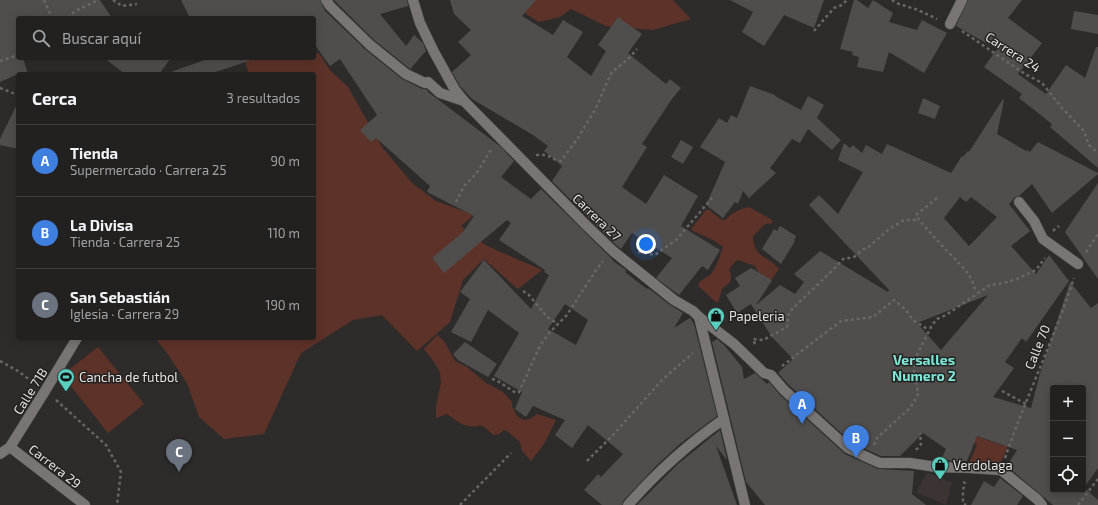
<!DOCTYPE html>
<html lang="es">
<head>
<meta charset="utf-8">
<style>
  body { margin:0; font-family:"Exo 2",sans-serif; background:#2a2929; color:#f1f3f6 }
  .controls { position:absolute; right:12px; bottom:12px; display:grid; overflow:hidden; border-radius:4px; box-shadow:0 2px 10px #0003 }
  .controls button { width:36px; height:36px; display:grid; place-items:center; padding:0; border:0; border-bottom:1px solid #3f3e3e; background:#222120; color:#f1f3f6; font:20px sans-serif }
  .you { position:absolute; left:646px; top:244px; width:14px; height:14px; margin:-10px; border:3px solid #fff; border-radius:50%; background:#1a73e8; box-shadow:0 0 0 6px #1a73e833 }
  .badge { display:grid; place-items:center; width:26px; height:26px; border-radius:50%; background:#bca0f2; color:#fff; font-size:13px; font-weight:700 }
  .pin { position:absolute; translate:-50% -33px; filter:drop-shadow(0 1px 2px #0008) }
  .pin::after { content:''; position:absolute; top:21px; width:14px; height:12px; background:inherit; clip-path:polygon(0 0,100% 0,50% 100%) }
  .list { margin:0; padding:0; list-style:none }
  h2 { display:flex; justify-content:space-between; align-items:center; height:52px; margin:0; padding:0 16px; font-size:17px }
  h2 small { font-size:13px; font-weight:400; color:#a2a3a5 }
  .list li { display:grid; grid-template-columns:26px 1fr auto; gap:12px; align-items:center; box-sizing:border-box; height:72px; padding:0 16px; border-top:1px solid #3f3e3e }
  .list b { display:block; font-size:15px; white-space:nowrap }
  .list p { margin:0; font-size:13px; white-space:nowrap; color:#a2a3a5 }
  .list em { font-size:13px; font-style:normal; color:#a2a3a5 }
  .icon { flex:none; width:22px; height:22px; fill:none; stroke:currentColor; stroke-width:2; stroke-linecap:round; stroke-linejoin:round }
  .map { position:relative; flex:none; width:1098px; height:505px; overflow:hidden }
  .search { position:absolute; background:#222120; box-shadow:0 2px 10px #0003; left:16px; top:16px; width:300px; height:44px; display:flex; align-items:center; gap:10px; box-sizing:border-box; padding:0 14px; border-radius:4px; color:#a2a3a5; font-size:15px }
  .panel { position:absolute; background:#222120; box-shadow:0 2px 10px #0003; left:16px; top:72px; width:300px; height:268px; border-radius:4px }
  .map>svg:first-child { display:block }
  .built { fill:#3c3432 }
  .green { fill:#5d3228 }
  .building { fill:#504d4d; fill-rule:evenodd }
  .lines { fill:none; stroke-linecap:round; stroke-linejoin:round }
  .minor-casing { stroke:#4b4949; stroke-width:11 }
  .path { stroke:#686666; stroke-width:2.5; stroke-dasharray:3 3; stroke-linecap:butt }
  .minor { stroke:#787574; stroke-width:10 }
  .labels { text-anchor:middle; stroke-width:3; stroke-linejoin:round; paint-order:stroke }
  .street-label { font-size:13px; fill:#e3e1e1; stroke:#242221 }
  .poi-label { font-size:13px; fill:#e3e1e1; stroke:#242221; text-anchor:start }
  .neighbourhood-label { font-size:14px; font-weight:bold; fill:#7ee6d7; stroke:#242221 }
</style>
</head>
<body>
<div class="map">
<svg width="1098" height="505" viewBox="0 0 1098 505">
  <rect width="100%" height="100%" fill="#2e2c2b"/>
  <polygon class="built" points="927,473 943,478 945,481 952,482 946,505 916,492"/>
  <g class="green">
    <polygon points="504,0 673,0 691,19 653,30 606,26 571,9 560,17 539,22"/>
    <polygon points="314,53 319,53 330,70 348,87 382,147 412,183 436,201 474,215 461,226 484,244 494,249 542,270 518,289 484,259 463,280 450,322 417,351 382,315 353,320 301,353 264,434 224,439 199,417 187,383 167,353 155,338 314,338 314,74 249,74 244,58 314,58"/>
    <path d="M749,207l23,13 1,3 -8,1 -12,12c0,21 15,20 26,33l-13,18 -11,-21 -17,-6 -5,4 -4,6 2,4 -1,8 -8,7 -4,14c-8,-5 -13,-12 -20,-17 2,-7 7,-7 12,-11 6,-6 10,-19 13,-28l-8,-6 -22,-10 -2,-2 15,-19h3l13,10h3c8,-7 13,-11 24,-13z"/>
    <path d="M437,335l7,6 11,20 12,6 19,16 17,9 9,10v4l5,10 7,4 6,-1 7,-5 19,6 -12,24 -13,17 -9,-10 -2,-9 -13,-11 -3,-1 -5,4 -6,1 -6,-6 -6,-4c-14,5 -23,-3 -34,-11l-11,4v-12l5,-23 -1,-11 -6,-10 -10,-13z"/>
    <polygon points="98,347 144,404 108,433 62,375"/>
    <polygon points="956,429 1004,446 1006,441 1010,441 999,467 969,463 977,445"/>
  </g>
  <g class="building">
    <polygon points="0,0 100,0 112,18 18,18 18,58 23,58 28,74 18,74 0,82"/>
    <path d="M181,0h139l5,11 41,39 36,29 20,10h4l2,2v1l73,55 13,14 -13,16 30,22 10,-10 72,71v1l13,9 -1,2 22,17 1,-1 22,17 13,8 -9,15 16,-10 4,6 23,92 -36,27 -24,22 -34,36 -1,4h-20l-18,-15 14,-16 3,3 22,-23 -35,-29 -16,23 -17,-13 10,-15 -32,-14 -7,11 -11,-8 7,-17 -28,-16 25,-43 -31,-23 -17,32 -20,-10 19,-33 -10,-7 24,-32 47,49 18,-34 -5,-3 1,-2 -46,-30 12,-17 -4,-3 -63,53 -12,-15 31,-26 11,-16 -47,-24 3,-6 -54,-48 -5,4 -11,-12 17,-15 -37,-56 -10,7 -16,-22v-26h-124zM565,304l23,16 -12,25 -28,-16z"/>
    <polygon points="334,0 407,0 408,6 380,14 406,46 414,35 423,43 426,51 411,68 412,70 409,68 374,40"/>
    <polygon points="450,0 536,0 522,16 553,35 563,20 583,32 567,57 591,76 606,51 598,45 618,17 642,34 628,53 666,84 670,79 681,88 672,99 642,144 647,147 622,187 646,204 664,175 698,196 681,226 720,250 708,270 702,266 679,295 656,278 672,258 632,233 621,249 617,246 552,181 562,166 544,151 548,146 533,135 472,99 460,86 452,72 471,55 458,42 471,30 454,14"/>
    <polygon points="730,0 824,0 814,28 784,15 764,46 742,32 753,12"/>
    <polygon points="854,0 857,0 868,8 873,0 893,13 889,22 917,30 922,20 947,33 924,73 889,52 883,72 857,67 859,57 852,55 853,52 840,49"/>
    <polygon points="968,0 1022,0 1008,18 1042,43 1018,74 1046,94 1066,65 1085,78 1096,47 1098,47 1098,168 1050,127 1052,124 1019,98 1022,94 984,67 997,49 956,26"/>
    <polygon points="1074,11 1098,15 1098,34 1071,29"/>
    <polygon points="104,58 171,58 159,74 125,74"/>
    <polygon points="210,58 249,58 249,61 209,74 172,74 171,72"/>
    <polygon points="750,86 775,95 775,96 801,110 808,96 824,105 817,118 841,140 832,150 808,129 800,143 792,139 770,168 776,173 749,198 743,191 738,204 735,202 723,218 706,205 725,162 700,147 719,118 727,123 731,115 737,118"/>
    <polygon points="923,98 940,106 935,119 918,113"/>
    <path d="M1003,99l1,1 -7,34 29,17 1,-1 3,2 8,-10 60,31v1l-46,39 -20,-29 -13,12 -4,1 -6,7 21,27 -19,15 25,28 13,-19 20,26 -43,61 -4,-4 -17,24 9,6 -21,29 38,11 10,-38 29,-88 21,26 7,-5v165l-15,21v-101h-30v102h34l11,10v5h-45l-46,-39 10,-16 -40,-14 -10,25h-15l-10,-3 4,-9 -23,-16 -23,23h-19l-29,-13 -63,-58 -11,-12 15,-14 -21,-22 -21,-33 -14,9 -11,-18 14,-9 -5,-8 16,-10 21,12 -16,25 24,-20 15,9 9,-12 -10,-8 26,-23 68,41 1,-2 -80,-85 10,-10 19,19 25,-42 -25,-12 6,-17 6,5 3,-3 9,8 4,-8 16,9 5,-10 64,29 11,-17 1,1 5,-6 1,1zM960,197l6,5 5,-5 26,20 -28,29 -25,-28zM988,295l-47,55 -24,-27z"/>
    <polygon points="18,102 18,149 0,145 0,139"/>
    <polygon points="681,140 693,147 683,164 671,157"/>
    <polygon points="1098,183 1098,279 1065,232"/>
    <polygon points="780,226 796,236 794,240 795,241 781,264 762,249 774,229 777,231"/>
    <polygon points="717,339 724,345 742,367 744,379 755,373 767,384 769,382 780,395 845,454 878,469 914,471 912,494 926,505 765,505 746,482 712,342"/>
    <polygon points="465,342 497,364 488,377 458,360 453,354"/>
    <polygon points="720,430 727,460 716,446 737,505 637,505 678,464"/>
    <polygon points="1000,478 1023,496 1017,505 971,505 984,481 994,487"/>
  </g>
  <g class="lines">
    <g class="minor-casing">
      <g id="minor">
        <polyline points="326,0 330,6 370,45 406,74 425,83 428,82 440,93 464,101"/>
        <polyline points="413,0 420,23 434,52 455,90 464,101 587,226 613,251 674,300 693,311 699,317 745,505"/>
        <polyline points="950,24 962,0"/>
        <polyline points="1019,202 1034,221 1043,239 1078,264"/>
        <polyline points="699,317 734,344 764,373 771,375 784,390 848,448 871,459 880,463 910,463 936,467 970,468 1001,470 1038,500 1042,505"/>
        <polyline points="10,447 85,505"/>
        <polyline points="0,454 10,447 45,391 77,338"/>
        <path d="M628,505c29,-33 60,-61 96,-86"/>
      </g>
    </g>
    <g class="path">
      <polyline points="44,0 52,18"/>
      <polyline points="113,0 122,6 137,4"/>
      <polyline points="892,0 896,3 918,10 937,19"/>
      <polyline points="68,18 75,11 99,0"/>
      <polyline points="814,31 834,8 842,5 847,0"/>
      <polyline points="962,31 1025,74 1042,83 1062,108 1084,131 1089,145 1098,153"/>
      <polyline points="0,61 18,55"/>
      <polyline points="0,88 18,95"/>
      <path d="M536,155c14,-2 15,5 25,6l17,-23 18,-30 12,-28 4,-8 16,-13 9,-10"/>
      <path d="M937,198l-21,17 3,5c11,12 21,24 32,35 13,14 20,18 25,38"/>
      <polyline points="456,202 464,186 476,174 492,148"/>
      <polyline points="1053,231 1059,226"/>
      <polyline points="638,252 655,255 677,239 712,198"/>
      <polyline points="1086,252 1098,234"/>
      <polyline points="523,291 529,295 547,317 558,324"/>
      <polyline points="755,344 753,339 763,340 787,327 789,312 836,267 843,259 854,257 862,250 870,246 888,230 904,220 919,220"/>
      <polyline points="0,361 18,371 34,383"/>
      <polyline points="782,366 841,321 873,317 894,300 906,310 913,320 929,330"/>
      <polyline points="492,379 496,380 516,393 519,392 540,346 550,332 567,315 596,270 603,261"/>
      <polyline points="1002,391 1026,404"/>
      <polyline points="56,400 106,445 121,472 117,505"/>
      <polyline points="874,445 877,438 910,408 918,395 917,385 914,376 914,361 932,325 937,319 946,315 990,285 1004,283 1017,279 1036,270 1045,258"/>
      <polyline points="916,450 921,444 920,433"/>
      <path d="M1005,458c21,-61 49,-119 69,-180"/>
      <polyline points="587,461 613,435 662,380 693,353"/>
      <polyline points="963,482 965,483 963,490 963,503 966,505"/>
      <polyline points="460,505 511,453"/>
      <polyline points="1078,505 1098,479"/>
    </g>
    <use href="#minor" class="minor"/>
  </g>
  <defs>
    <g id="shop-pin" transform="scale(0.9)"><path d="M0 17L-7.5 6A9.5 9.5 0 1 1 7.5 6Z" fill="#59cebf" stroke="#242221"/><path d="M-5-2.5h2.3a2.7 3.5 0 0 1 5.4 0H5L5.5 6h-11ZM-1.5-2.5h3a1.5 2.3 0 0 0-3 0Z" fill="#111"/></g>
    <g id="stadium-pin" transform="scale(0.9)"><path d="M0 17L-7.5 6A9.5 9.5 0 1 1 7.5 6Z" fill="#59cebf" stroke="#242221"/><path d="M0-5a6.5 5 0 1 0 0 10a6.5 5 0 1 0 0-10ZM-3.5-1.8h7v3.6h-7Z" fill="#111"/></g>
  </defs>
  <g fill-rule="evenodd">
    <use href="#shop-pin" x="716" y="316"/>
    <use href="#stadium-pin" x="66" y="377"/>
    <use href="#shop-pin" x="940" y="465"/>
  </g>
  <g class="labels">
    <g class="street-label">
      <text transform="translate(1013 52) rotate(33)" y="5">Carrera 24</text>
      <text transform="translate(597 217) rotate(44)" y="5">Carrera 27</text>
      <text transform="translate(1037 347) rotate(-68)" y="5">Calle 70</text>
      <text transform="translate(30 391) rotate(-58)" y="5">Calle 71B</text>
      <text transform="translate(55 466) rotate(38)" y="5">Carrera 29</text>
    </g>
    <g class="poi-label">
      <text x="729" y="321">Papeleria</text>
      <text x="79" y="382">Cancha de futbol</text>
      <text x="953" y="470">Verdolaga</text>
    </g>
    <g class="neighbourhood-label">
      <text x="924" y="365">Versalles<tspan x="924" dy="16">Numero 2</tspan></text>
    </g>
  </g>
</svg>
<div class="controls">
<button>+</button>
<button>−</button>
<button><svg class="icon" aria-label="locate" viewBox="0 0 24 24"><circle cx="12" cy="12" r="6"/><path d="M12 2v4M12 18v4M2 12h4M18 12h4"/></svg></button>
</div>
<div class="you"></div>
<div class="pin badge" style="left:802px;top:424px;background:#3f7fe0">A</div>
<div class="pin badge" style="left:856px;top:458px;background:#3f7fe0">B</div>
<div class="pin badge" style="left:179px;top:472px;background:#6b7280">C</div>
<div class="search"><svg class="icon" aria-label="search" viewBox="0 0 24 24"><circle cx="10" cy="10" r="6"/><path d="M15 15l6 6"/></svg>Buscar aquí</div>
<section class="panel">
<h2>Cerca<small>3 resultados</small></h2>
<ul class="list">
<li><span class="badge" style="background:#3f7fe0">A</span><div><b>Tienda</b><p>Supermercado · Carrera 25</p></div><em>90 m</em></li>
<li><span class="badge" style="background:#3f7fe0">B</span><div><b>La Divisa</b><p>Tienda · Carrera 25</p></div><em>110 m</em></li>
<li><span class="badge" style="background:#6b7280">C</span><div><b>San Sebastián</b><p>Iglesia · Carrera 29</p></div><em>190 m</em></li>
</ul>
</section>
</div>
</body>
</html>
